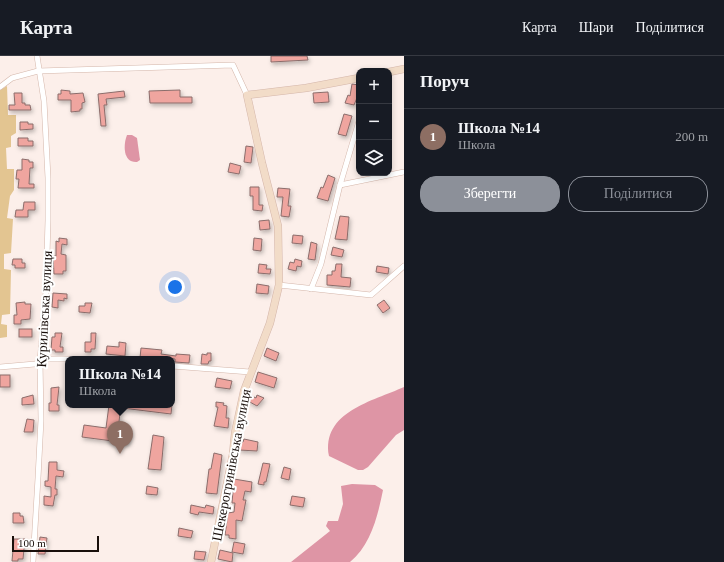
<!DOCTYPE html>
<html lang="uk">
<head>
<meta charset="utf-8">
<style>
  body { margin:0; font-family:Georgia,serif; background:#20242c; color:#f1f3f6 }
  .controls { position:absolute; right:12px; top:12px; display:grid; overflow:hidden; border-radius:8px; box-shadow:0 2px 6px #0003 }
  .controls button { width:36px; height:36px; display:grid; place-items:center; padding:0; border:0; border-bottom:1px solid #363941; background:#171b24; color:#f1f3f6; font:20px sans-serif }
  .scale { position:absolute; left:12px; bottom:10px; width:87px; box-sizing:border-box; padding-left:4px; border:2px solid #190f0b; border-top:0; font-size:11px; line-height:14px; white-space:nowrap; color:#190f0b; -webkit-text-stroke:3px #fff; paint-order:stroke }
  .you { position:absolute; left:175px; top:231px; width:14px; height:14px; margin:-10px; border:3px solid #fff; border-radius:50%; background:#1a73e8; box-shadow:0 0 0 6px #1a73e833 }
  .badge { display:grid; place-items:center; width:26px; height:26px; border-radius:50%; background:#8c9099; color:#fff; font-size:13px; font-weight:700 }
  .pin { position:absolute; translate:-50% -33px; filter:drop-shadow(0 1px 2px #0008) }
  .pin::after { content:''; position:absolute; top:21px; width:14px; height:12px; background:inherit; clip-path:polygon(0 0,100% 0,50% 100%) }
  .popup { position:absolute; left:65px; top:300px; width:110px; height:52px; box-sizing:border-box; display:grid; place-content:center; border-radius:8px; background:#171b24; filter:drop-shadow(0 1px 3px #0005); font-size:13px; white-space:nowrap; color:#9ea1a6 }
  .popup b { font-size:15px; color:#f1f3f6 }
  .popup::after { content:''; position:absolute; left:50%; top:100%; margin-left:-8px; border:8px solid transparent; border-top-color:#171b24 }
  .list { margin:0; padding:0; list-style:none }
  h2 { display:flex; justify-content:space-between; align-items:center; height:52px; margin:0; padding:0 16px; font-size:17px }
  h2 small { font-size:13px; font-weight:400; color:#9ea1a6 }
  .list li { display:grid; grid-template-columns:26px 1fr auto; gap:12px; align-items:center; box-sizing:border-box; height:56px; padding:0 16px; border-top:1px solid #363941 }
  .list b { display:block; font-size:15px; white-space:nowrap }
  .list p { margin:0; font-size:13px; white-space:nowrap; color:#9ea1a6 }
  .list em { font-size:13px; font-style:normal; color:#9ea1a6 }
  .actions { display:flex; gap:8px; padding:12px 16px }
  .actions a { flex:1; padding:9px 0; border:1px solid #8c9099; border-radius:16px; text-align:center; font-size:14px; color:#8c9099 }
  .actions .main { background:#8c9099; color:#fff }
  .icon { flex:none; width:22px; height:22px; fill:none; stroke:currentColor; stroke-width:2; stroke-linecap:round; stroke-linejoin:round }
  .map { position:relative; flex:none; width:404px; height:506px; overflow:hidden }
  header { display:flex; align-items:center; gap:24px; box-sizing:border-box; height:56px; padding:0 20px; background:#171b24; border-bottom:1px solid #363941 }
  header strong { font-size:19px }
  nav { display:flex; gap:22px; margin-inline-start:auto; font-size:14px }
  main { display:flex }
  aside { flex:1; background:#171b24 }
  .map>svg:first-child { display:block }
  .green { fill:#e3c591 }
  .water { fill:#de95a5 }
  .building { fill:#efa59f; stroke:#8b6d6b; filter:url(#shadow) }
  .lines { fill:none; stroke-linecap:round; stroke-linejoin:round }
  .street-casing { stroke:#d4b6aa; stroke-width:6 }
  .secondary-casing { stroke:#d4b6aa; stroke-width:8 }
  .street { stroke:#fff; stroke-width:5 }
  .secondary { stroke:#f2dcc8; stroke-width:7 }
  .labels { text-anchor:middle; stroke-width:4; stroke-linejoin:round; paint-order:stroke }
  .street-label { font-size:14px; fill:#190f0b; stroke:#fff }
</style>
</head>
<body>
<header>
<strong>Карта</strong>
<nav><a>Карта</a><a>Шари</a><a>Поділитися</a></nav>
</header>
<main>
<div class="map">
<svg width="404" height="506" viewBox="0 0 404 506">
  <defs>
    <filter id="shadow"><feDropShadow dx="1.5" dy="2.5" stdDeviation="2" flood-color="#0004"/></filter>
  </defs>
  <rect width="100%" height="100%" fill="#fcefea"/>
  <polygon class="green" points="7,30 8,59 16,59 16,77 11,80 11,91 6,92 7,113 14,113 14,134 10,140 7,162 13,163 11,197 4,198 4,213 11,214 10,258 2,259 1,268 7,269 7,281 0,282 0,34"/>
  <g class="water">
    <path d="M127,79h5l5,3 3,22 -3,2c-14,1 -14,-17 -10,-27z"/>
    <path d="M404,331v43l-8,5 -28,32 -5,3h-5l-29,-14c-8,-44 44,-55 75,-69z"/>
    <path d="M352,428l23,1 8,5c-5,25 -12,55 -33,72h-59l39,-31 -4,-5 2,-5h10l5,-17 -2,-18z"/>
  </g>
  <g class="building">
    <polygon points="271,0 307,0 308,4 271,6"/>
    <polygon points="352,28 359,29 359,37 354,49 345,47 348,39 350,40"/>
    <polygon points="61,34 70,35 70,38 83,37 85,46 82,47 82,53 80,53 80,55 71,56 71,44 58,44 58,38 61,38"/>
    <polygon points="180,34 180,41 192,41 192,47 150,47 149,35"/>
    <polygon points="124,35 125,41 106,43 107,49 104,49 106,70 101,70 98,38"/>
    <polygon points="328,36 329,46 314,47 313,37"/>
    <polygon points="14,37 22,37 22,47 25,47 25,49 30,49 31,54 9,54 9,49 15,49"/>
    <polygon points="344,58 352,60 346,80 338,78"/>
    <polygon points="20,66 28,66 28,68 33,68 33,73 20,74"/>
    <polygon points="18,82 28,82 28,85 33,85 33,90 18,90"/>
    <polygon points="246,90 253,91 251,107 244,106"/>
    <polygon points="22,103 29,104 29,106 33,106 33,112 30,112 29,128 34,128 34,132 18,132 19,123 16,123 17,114 22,114"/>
    <polygon points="230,107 241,110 239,118 228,116"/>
    <polygon points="328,119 335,122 328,145 317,142 321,131 323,132"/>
    <polygon points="250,131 259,131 259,149 263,149 262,155 253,154 253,140 250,140"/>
    <polygon points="278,132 290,133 288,150 291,150 289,161 281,160 283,141 277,141"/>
    <polygon points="24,146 35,146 35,154 28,154 28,161 15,161 16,154 23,154"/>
    <polygon points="340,160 349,161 347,184 335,183"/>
    <polygon points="269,164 270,173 260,174 259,165"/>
    <polygon points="293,179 303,180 302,188 292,187"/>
    <polygon points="59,182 67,183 67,189 62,188 61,198 66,199 66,215 63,215 63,218 54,218 53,200 56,200 56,185 59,186"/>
    <polygon points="254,182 262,183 261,195 253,194"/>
    <polygon points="311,186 317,188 315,204 308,203"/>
    <polygon points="333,191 344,194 342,201 331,199"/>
    <polygon points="13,203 22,203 22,207 25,207 25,212 15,212 15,209 12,209"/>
    <polygon points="295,203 302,205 301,211 297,210 296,215 288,213 290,206 294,207"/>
    <polygon points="259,208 267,209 266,213 271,213 270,218 258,217"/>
    <polygon points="336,208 342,208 341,221 351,222 350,231 327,229 327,219 332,219 332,215 335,215"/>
    <polygon points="377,210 389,212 388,218 376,216"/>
    <polygon points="257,228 269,230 268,238 256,237"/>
    <polygon points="53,237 67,238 67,243 64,242 64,245 58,244 58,252 52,251"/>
    <polygon points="384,244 390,252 383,257 377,249"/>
    <polygon points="25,246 25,248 31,248 30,263 21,264 21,268 14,268 14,259 17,259 16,247"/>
    <polygon points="85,247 92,247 90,257 79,256 79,250 85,250"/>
    <rect x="19" y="273" width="13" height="8"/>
    <polygon points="55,277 62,277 60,291 63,291 63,296 55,296 55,294 51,294 52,281 55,281"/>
    <polygon points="91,277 96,277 95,293 91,293 91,296 85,296 85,286 91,286"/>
    <polygon points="119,286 126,287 125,300 106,298 107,290 119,291"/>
    <polygon points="141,292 162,294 161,298 176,300 176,298 190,299 189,307 175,306 175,303 140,302"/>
    <polygon points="267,292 279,297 276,305 264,300"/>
    <polygon points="207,297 211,297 211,305 209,305 208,308 201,308 202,298 207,299"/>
    <polygon points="258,316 277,322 274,332 255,326"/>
    <rect x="0" y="319" width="10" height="12"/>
    <polygon points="217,322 232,325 230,333 215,331"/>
    <polygon points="59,331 57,349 59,349 59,355 49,355 49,347 51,347 51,332"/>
    <polygon points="33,339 34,348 22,349 22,342"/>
    <polygon points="257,339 264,342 257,350 248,345 252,340 256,342"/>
    <polygon points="216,346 224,347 223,349 227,350 226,362 229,362 228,372 214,370 218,351 216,351"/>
    <polygon points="109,349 121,349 118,374 129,375 128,387 82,381 84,369 106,372"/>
    <polygon points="122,349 172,349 171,358 122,352"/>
    <polygon points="27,363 34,364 33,376 24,376"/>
    <polygon points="153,379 164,381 161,414 148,413"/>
    <polygon points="244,383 258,386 257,395 239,394 241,386 243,386"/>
    <polygon points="214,397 222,399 217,438 206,437 209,413 211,413"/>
    <polygon points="49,406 57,406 57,414 64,415 63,421 56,420 55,433 57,433 57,439 55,439 53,450 44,449 44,440 51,441 51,431 45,430 45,425 48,425"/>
    <polygon points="263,407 270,408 266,426 264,426 264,429 258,428"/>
    <polygon points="284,411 291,413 289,424 281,422"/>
    <polygon points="234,423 252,426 251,436 245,435 243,444 246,444 242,465 236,464 236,483 229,482 229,479 225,479 228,457 234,456 235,447 232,447"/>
    <polygon points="147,430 158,432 157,439 146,438"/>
    <polygon points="292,440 305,442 303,451 290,449"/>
    <polygon points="191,449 205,452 206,449 214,451 213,458 199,456 198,459 190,457"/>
    <polygon points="13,457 20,457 20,460 23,460 24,467 13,467"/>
    <polygon points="179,472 193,475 191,482 178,480"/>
    <polygon points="40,481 47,482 45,498 38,498"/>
    <polygon points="14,483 25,483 23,503 18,503 18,505 12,505"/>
    <polygon points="234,486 245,488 243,498 232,496"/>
    <polygon points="220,494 233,497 232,506 218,503"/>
    <polygon points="195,495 206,496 204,504 194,503"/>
  </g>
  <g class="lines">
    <g class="street-casing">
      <g id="street">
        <polyline points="0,31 12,22 38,15 233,9 247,39"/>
        <polyline points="340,129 404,116"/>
        <polyline points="279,229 371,239 404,210"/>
        <polyline points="311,233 321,208 340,129 359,65"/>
        <polyline points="172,310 250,316"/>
        <polyline points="0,311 35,308 46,303 68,303"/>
        <polyline points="33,506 38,422 41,364 40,305 46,236 48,164 48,122 44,45 37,0"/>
      </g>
    </g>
    <g class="secondary-casing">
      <g id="secondary">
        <polyline points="389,16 404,13"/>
        <polyline points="211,506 233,398 235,377 244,335 270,267 279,229 278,170 262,107 247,39 306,32 359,22"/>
      </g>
    </g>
    <use href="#street" class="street"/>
    <use href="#secondary" class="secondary"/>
  </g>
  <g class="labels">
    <g class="street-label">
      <text transform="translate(44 253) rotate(-87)" y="5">Курилівська вулиця</text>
      <text transform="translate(231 409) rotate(-79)" y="5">Шекерогринівська вулиця</text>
    </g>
  </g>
</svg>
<div class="controls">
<button>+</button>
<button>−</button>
<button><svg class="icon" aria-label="layers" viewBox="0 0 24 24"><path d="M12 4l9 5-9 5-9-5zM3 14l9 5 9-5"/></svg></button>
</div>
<div class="scale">100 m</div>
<div class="you"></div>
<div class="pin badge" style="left:120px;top:398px;background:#8d6e63">1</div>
<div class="popup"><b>Школа №14</b>Школа</div>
</div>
<aside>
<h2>Поруч<small></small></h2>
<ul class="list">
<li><span class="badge" style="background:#8d6e63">1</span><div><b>Школа №14</b><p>Школа</p></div><em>200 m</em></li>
</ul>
<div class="actions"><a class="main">Зберегти</a><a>Поділитися</a></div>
</aside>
</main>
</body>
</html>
